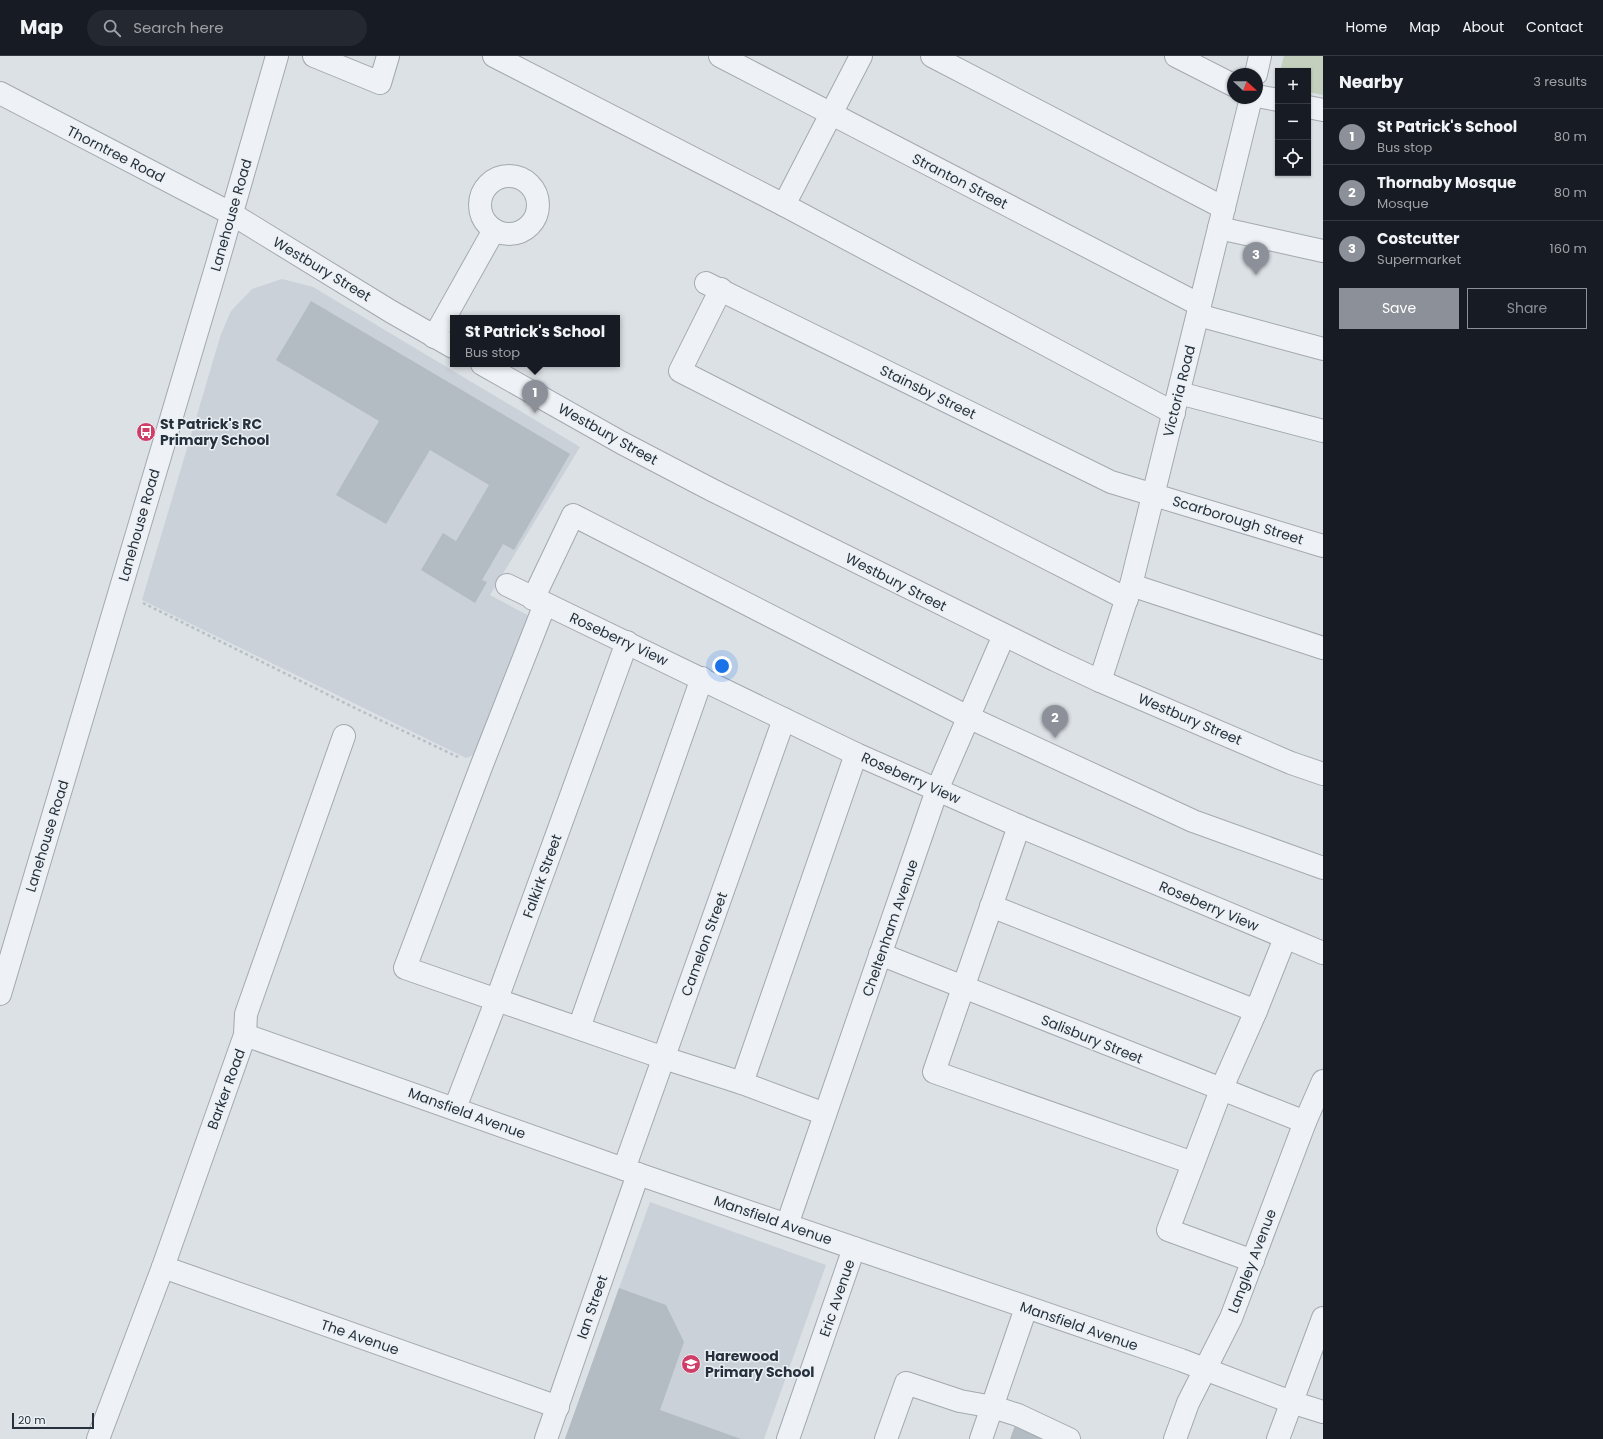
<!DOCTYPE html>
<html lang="en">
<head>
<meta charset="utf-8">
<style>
  body { margin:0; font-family:Poppins,sans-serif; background:#242831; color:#f1f3f6 }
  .controls { position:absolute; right:12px; top:12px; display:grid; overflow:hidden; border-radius:0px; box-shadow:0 1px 3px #0004 }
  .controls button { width:36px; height:36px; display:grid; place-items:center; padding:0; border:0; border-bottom:1px solid #363941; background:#171b24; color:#f1f3f6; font:20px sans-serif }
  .compass { position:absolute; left:1227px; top:12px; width:36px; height:36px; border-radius:50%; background:#171b24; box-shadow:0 1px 3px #0004; rotate:111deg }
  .scale { position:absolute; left:12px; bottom:10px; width:82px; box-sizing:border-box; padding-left:4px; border:2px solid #26313d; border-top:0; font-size:11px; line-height:14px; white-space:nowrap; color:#26313d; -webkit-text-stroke:3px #ebf0f4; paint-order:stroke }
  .you { position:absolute; left:722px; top:610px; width:14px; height:14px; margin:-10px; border:3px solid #fff; border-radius:50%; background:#1a73e8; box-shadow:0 0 0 6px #1a73e833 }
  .badge { display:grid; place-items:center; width:26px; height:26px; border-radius:50%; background:#8c9099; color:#fff; font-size:13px; font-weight:700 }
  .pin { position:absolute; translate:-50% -33px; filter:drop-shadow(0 1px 2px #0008) }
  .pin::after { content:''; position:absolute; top:21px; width:14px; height:12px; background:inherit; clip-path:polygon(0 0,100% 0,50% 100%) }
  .popup { position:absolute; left:450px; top:259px; width:170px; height:52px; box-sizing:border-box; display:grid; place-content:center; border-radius:0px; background:#171b24; filter:drop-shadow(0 1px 3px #0005); font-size:13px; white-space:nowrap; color:#9ea1a6 }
  .popup b { font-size:15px; color:#f1f3f6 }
  .popup::after { content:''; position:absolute; left:50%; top:100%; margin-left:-8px; border:8px solid transparent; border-top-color:#171b24 }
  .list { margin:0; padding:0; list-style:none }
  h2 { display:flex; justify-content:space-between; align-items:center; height:52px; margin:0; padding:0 16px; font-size:17px }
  h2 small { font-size:13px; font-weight:400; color:#9ea1a6 }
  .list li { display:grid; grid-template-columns:26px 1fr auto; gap:12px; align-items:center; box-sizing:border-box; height:56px; padding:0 16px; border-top:1px solid #363941 }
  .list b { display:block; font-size:15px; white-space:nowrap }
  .list p { margin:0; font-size:13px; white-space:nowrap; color:#9ea1a6 }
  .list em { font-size:13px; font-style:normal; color:#9ea1a6 }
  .actions { display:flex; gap:8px; padding:12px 16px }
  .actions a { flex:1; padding:9px 0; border:1px solid #8c9099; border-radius:0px; text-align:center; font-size:14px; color:#8c9099 }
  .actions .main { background:#8c9099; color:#fff }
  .icon { flex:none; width:22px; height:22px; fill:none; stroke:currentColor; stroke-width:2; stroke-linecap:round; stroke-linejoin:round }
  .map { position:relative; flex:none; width:1323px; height:1383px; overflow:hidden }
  header { display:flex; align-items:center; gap:24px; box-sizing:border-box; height:56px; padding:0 20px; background:#171b24; border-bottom:1px solid #363941 }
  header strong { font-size:19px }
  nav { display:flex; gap:22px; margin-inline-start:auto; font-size:14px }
  .search { width:280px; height:36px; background:#242831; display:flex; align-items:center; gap:10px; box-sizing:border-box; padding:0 14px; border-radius:22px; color:#9ea1a6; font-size:15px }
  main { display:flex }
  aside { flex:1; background:#171b24 }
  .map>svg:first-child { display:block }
  .built { fill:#cad1d8 }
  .green { fill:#c4d0bd }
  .building { fill:#b3bbc3 }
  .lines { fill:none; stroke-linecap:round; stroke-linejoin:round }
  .minor-casing { stroke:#a2a9b0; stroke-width:24 }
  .path { stroke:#babfc5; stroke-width:2.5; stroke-dasharray:3 3; stroke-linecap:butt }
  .minor { stroke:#eef1f5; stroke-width:22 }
  .labels { text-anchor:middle; stroke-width:3; stroke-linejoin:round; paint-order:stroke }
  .street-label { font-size:14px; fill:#26313d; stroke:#ebf0f4 }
  .poi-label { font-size:14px; font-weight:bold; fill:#26313d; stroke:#ebf0f4; text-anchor:start }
</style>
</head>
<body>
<header>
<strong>Map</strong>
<div class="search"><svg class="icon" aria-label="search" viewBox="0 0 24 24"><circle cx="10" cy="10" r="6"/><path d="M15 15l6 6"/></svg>Search here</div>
<nav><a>Home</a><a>Map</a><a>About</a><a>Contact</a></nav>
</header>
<main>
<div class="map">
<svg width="1323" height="1383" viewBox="0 0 1323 1383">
  <rect width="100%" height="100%" fill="#dce1e6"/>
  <g class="built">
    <polygon points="282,223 313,231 580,391 490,539 531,561 477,698 466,702 142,544 221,278 231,255 252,233"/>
    <polygon points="650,1146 826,1209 764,1383 565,1383"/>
  </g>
  <polygon class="green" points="1284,0 1323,0 1323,39 1308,36 1308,15 1280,15"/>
  <g class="building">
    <polygon points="311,245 570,398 514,494 503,488 482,524 487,526 475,547 421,514 443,477 456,485 489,429 430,394 386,468 336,439 379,365 276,304"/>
    <polygon points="619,1232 666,1249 684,1286 660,1354 741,1383 565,1383"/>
    <polygon points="1017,1364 1043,1383 1010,1383"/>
  </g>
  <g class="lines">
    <g class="minor-casing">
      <g id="minor">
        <polyline points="314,0 380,27 388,0"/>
        <polyline points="494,0 784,149 1174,357"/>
        <polyline points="720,0 1200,249"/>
        <polyline points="932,0 1224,152"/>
        <polyline points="1176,0 1233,29"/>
        <polyline points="1256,18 1260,0"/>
        <polyline points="0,37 232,158 390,255 453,291"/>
        <polyline points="1257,40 1278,44"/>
        <polyline points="1308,51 1323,54"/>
        <circle cx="509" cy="149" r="29"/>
        <polyline points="784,149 861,0"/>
        <polyline points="1219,172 1323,195"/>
        <polyline points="706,227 1111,426 1323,490"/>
        <polyline points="721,233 680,315 1127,543"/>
        <polyline points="1198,259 1323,293"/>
        <polyline points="434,281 494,174"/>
        <polyline points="482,308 622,387 712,434 1055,604 1100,625 1291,707 1323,718"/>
        <polyline points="1179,337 1323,375"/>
        <polyline points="507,529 856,698 1019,770 1323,897"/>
        <polyline points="1131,529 1323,592"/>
        <polyline points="533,543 573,459 968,661 1193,765 1323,812"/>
        <polyline points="545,548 481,711 405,912 664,1002 742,1027 825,1058"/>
        <polyline points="1100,625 1131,529 1251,42"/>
        <polyline points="1019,770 934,1016 1193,1107"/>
        <polyline points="991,850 1256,955"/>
        <polyline points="880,898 1305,1066"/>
        <polyline points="0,938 216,212 277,0"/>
        <polyline points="579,972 702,622"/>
        <polyline points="245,979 638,1118 1181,1304 1291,1346 1323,1356"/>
        <polyline points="742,1027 856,698"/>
        <polyline points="455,1052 497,943 627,586"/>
        <polyline points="624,1113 784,663"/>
        <polyline points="787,1169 937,734 1004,579"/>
        <polyline points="1253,1205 1168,1174 1221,1034 1256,955 1285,882"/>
        <polyline points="163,1211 558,1351"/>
        <polyline points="98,1383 163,1211 245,979 246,958 344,680"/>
        <polyline points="546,1383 638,1118"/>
        <polyline points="788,1383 854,1192"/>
        <polyline points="886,1383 906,1327 960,1345 993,1351 1018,1359 1069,1383"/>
        <polyline points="981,1383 1026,1252"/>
        <polyline points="1175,1383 1188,1347 1231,1262 1305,1066 1323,1025"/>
        <polyline points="1278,1383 1323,1262"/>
      </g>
    </g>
    <polyline class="path" points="143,547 359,654 458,701"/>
    <use href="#minor" class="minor"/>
  </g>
  <defs>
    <g id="bus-disc" transform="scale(1)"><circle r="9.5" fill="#cf3e67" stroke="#ebf0f4"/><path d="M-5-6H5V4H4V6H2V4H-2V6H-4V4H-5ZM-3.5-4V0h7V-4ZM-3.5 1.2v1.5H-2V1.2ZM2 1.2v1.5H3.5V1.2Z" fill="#fff"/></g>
    <g id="school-disc" transform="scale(1)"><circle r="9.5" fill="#cf3e67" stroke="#ebf0f4"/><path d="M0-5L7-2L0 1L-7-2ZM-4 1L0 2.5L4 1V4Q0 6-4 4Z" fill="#fff"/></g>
  </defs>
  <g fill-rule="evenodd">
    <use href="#bus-disc" x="146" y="376"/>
    <use href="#school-disc" x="691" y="1308"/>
  </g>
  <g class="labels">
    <g class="street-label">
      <text transform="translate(116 98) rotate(27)" y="5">Thorntree Road</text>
      <text transform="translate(960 125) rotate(27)" y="5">Stranton Street</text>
      <text transform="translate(231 159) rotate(-74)" y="5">Lanehouse Road</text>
      <text transform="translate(322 213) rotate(31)" y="5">Westbury Street</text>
      <text transform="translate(1179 335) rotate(-76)" y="5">Victoria Road</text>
      <text transform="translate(928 336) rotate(26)" y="5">Stainsby Street</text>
      <text transform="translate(608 378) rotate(29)" y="5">Westbury Street</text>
      <text transform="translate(1238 464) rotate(17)" y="5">Scarborough Street</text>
      <text transform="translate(139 469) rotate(-74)" y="5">Lanehouse Road</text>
      <text transform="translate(896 526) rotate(27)" y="5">Westbury Street</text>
      <text transform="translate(619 583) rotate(25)" y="5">Roseberry View</text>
      <text transform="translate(1190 663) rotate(23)" y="5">Westbury Street</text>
      <text transform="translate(911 722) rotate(24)" y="5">Roseberry View</text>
      <text transform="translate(47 780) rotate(-73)" y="5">Lanehouse Road</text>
      <text transform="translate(542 820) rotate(-70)" y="5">Falkirk Street</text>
      <text transform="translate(1209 850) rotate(23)" y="5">Roseberry View</text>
      <text transform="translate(890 872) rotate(-71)" y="5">Cheltenham Avenue</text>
      <text transform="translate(704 888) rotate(-70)" y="5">Camelon Street</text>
      <text transform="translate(1092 983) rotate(22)" y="5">Salisbury Street</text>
      <text transform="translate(226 1033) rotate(-70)" y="5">Barker Road</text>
      <text transform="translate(467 1057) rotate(20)" y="5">Mansfield Avenue</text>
      <text transform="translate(773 1164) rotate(19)" y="5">Mansfield Avenue</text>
      <text transform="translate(1252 1205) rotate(-69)" y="5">Langley Avenue</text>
      <text transform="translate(837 1242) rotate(-71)" y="5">Eric Avenue</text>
      <text transform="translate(592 1251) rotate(-71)" y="5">Ian Street</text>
      <text transform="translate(1079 1270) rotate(19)" y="5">Mansfield Avenue</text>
      <text transform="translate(360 1281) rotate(19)" y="5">The Avenue</text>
    </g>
    <g class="poi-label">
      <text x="160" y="373">St Patrick's RC<tspan x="160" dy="16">Primary School</tspan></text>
      <text x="705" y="1305">Harewood<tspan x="705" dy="16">Primary School</tspan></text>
    </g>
  </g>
</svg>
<div class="controls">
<button>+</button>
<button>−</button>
<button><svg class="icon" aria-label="locate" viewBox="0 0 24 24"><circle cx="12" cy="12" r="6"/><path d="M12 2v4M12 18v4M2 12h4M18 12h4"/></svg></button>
</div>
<svg class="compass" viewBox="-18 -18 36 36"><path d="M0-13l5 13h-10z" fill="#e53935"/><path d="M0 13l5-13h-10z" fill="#9ea1a6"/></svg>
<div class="scale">20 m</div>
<div class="you"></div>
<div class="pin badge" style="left:535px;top:357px">1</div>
<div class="popup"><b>St Patrick's School</b>Bus stop</div>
<div class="pin badge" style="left:1055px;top:682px">2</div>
<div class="pin badge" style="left:1256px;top:219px">3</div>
</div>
<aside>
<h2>Nearby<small>3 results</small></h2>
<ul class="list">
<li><span class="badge">1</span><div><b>St Patrick's School</b><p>Bus stop</p></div><em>80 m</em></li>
<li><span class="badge">2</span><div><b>Thornaby Mosque</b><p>Mosque</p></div><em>80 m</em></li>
<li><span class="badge">3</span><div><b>Costcutter</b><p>Supermarket</p></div><em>160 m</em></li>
</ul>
<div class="actions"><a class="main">Save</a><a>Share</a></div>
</aside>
</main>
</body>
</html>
